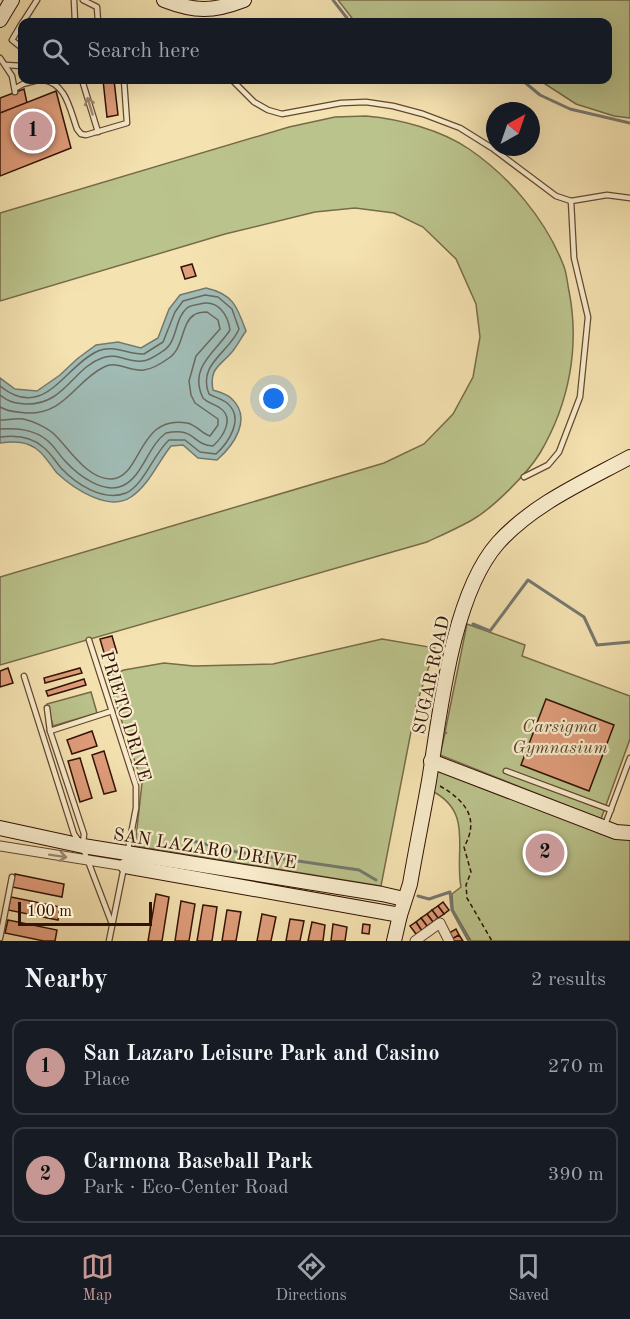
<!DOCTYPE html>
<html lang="en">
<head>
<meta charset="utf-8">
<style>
  body { margin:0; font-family:"Old Standard TT",serif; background:#20242c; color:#f1f3f6 }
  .compass { position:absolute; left:486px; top:102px; width:54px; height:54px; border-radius:50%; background:#171b24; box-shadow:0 6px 24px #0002; rotate:40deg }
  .scale { position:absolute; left:18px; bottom:15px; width:134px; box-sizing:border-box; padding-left:6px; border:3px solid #331304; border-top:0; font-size:16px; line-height:21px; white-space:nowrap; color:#331304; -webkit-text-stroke:4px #f8eccc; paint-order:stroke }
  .you { position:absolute; left:274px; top:399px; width:21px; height:21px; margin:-15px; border:4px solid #fff; border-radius:50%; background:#1a73e8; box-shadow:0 0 0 9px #1a73e833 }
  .badge { display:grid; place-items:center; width:39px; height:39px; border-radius:50%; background:#c59692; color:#111; font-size:20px; font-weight:700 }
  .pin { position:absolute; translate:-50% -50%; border:3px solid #fff; box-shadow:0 2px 6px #0006 }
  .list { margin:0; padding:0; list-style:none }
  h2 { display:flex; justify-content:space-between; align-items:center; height:78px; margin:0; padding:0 24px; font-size:26px }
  h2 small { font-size:20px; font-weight:400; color:#9ea1a6 }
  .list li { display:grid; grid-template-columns:39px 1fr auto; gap:18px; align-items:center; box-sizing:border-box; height:96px; margin:0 12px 12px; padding:0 12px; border:2px solid #363941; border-radius:12px }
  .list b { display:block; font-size:22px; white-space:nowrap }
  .list p { margin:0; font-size:20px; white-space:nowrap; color:#9ea1a6 }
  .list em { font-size:20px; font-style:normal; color:#9ea1a6 }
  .icon { flex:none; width:33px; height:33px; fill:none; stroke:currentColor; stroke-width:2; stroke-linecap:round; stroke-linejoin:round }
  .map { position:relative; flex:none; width:630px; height:941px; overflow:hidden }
  .search { position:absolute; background:#171b24; box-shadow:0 6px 24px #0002; left:18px; right:18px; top:18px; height:66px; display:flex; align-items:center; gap:15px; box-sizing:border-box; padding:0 21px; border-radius:12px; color:#9ea1a6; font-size:22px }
  .sheet { height:294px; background:#171b24 }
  nav { display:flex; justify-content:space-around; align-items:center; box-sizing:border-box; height:84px; border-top:2px solid #363941; background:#171b24; font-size:16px; color:#9ea1a6 }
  nav a { display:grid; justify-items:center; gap:3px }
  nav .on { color:#c59692 }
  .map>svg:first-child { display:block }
  .green { fill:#bbc38c; stroke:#776b48; stroke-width:1.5 }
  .water { fill:#a0bcb6; stroke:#74786f; stroke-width:1.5 }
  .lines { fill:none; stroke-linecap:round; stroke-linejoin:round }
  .shore { stroke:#6a685d; stroke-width:1.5 }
  .stream { stroke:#74786f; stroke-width:3 }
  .building { fill:#e09e7c; stroke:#331304; stroke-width:1.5 }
  .lane-casing { stroke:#64472f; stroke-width:7 }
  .street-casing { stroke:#64472f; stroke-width:11 }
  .secondary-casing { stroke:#331304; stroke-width:16 }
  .path { stroke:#331304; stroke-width:1.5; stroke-dasharray:4.5 3; stroke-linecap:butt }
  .lane { stroke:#f8eccc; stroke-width:4.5 }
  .street { stroke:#f8eccc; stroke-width:9 }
  .secondary { stroke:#f8eccc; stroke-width:14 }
  .oneway { stroke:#9f8a72 }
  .labels { text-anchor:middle; stroke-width:4.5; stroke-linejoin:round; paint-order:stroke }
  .street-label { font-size:18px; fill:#331304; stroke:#f8eccc }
  .park-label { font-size:18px; font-style:italic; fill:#5c482d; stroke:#f8eccc }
</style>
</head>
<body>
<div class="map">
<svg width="630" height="941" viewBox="0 0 630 941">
  <rect width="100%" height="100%" fill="#f5e2b1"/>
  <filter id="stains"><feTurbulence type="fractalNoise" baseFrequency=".00333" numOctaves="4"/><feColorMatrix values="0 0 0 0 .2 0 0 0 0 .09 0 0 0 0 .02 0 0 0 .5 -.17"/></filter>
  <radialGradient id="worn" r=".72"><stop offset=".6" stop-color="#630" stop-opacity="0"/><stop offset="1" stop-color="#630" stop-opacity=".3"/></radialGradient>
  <g class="green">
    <polygon points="338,0 630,0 630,118 614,116 576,104 539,80 608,80 608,22 355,22"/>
    <path d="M366,116c34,3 75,14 103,33 41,28 76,70 94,115 4,9 4,18 6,27 11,56 0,113 -29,162 -13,21 -47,55 -68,67 -14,8 -30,15 -45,22l-427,123v-88l384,-114 40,-19 29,-30 20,-37 7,-40 -4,-33 -20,-45 -33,-32 -29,-14 -39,-5 -40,4 -90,22 -225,67v-88l289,-86 46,-10z"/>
    <polygon points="467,624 525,645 522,656 630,696 630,739 601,819 440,755 445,733 447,733 445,732"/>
    <polygon points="382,639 435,648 416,706 381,886 135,846 142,783 107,676 124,670 164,663 194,666 273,664"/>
    <polygon points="91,692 97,713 53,726 47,704"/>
    <path d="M436,770l194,69v102h-159l-18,-31 -1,-16 9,-7c-7,-36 13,-75 -29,-96z"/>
  </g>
  <path class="water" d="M206,288c27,6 31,18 40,43 -5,7 -9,15 -14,21 -12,14 -23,16 -19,38 6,2 14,4 18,8 22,20 3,47 -14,62l-19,-2 -15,-13 -12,1c-13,16 -22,39 -40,51 -22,15 -57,-8 -74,-24 -6,-7 -11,-16 -18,-22 -11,-10 -25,-10 -39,-8v-65l15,11 22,2 23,-16 17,-16 19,-14 22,-3 23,6 17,-10 11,-29 11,-14z"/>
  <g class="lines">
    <g class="shore">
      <path d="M0,386c45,36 64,-20 98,-35 16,-7 30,4 46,3l19,-12 12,-30 8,-11 22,-6 13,2 14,12 7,20c-10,24 -42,35 -30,65 5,3 13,5 18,9 18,15 2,39 -11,51l-16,-2 -15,-12h-16c-15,13 -25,45 -43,53 -23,9 -50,-9 -65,-25 -6,-7 -11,-16 -18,-21 -12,-11 -28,-12 -43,-10"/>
      <path d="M0,395c9,7 14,8 25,9 39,2 48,-36 77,-46 15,-6 26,5 40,3 7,0 15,-6 21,-10 15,-9 11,-32 24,-43 3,-3 9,-3 13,-4 18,-5 28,11 30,26 -14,22 -42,37 -27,68 5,5 11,6 17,10 15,10 3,29 -7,38 -21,-1 -17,-19 -47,-13 -18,12 -23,44 -44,53 -19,8 -44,-11 -56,-24 -7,-7 -11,-15 -18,-21 -14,-12 -31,-13 -48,-12"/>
      <path d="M0,407c8,5 17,5 26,6 39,2 49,-32 78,-46 13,-7 26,5 40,3 9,-1 18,-7 25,-12 15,-10 12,-35 25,-43 3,-2 9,-3 13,-3l11,8 2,9 -24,27 -7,25 2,14 4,8 23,16v6l-8,11c-8,-2 -13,-11 -23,-13 -49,-9 -45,54 -75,56 -24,1 -42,-29 -57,-44 -7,-7 -22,-14 -32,-16 -8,-1 -16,1 -23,1"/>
    </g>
    <g class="stream">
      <polyline points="333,0 350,22"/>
      <polyline points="522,80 540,95 570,109 630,123"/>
      <polyline points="473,624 490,631 528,580 584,617 597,645 630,642"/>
      <polyline points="189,840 237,852 359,870 376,880"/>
      <polyline points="418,896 429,899 450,892 452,910 469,941"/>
    </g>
  </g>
  <g class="building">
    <polygon points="103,80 114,80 118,115 107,117"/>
    <polygon points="24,89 27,103 0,113 0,98"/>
    <polygon points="56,91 71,148 0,176 0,113"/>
    <polygon points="192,264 196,276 185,279 181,267"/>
    <polygon points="112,636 117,653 105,656 100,639"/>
    <polygon points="8,668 13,683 0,687 0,671"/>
    <polygon points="80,668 82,673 45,683 44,678"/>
    <polygon points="84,679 86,685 48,696 46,691"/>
    <polygon points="546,699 614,725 589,791 521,765"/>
    <polygon points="92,731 97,746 72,754 67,740"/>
    <polygon points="104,751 116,791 104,794 92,755"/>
    <polygon points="80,758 92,798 80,802 68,761"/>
    <polygon points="15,874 64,884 62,897 12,887"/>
    <polygon points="156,894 169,897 162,941 148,941"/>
    <polygon points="11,897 60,907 58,920 8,910"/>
    <polygon points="181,901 195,904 189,941 175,941"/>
    <polygon points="443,902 449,910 444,914 438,906"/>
    <polygon points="203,905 217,907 212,941 197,941"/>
    <polygon points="438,906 444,914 438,918 432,910"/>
    <polygon points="227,910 241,912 236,941 222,941"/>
    <polygon points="432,910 438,918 433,922 427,914"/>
    <polygon points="262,914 276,917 271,941 257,941"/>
    <polygon points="427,914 433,922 427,926 421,918"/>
    <polygon points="421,918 427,926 422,931 416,922"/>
    <polygon points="290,919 304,921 300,941 286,941"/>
    <polygon points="8,920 57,930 55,941 44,941 5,933"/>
    <polygon points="312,922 325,925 323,941 308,941"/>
    <polygon points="416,922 422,931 416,934 410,926"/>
    <polygon points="333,924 347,927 345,941 331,941"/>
    <polygon points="363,924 370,925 369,934 362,933"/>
    <polygon points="456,929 459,935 452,939 449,933"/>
    <polygon points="459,935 463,941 453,941 452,939"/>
  </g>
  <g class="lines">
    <g class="lane-casing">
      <g id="lane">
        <polyline points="74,0 75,22"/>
        <polyline points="83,0 97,7 98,22"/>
        <polyline points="23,22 37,0"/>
        <polyline points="22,23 12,40 22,48"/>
        <polyline points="0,58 12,76 15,92"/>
        <polyline points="6,65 22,66"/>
        <path d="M42,80c24,2 28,30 35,49l4,5 5,1 41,-12 -3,-43"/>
        <polyline points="82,80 98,132"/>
        <polyline points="232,80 254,102 268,110 282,114 341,103 366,102 393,106 423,114 460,128 492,148 556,196 571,201 607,195 630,198"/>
        <polyline points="16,88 23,84 38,80"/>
        <polyline points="524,477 548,465 559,452 580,397 588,317 574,258 571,201"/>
        <polyline points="89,640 136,786 136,808 128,850"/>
        <polyline points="24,676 74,834 79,841"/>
        <polyline points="47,708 50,731 84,834 83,844"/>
        <polyline points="50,731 112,711"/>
        <polyline points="506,771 611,810"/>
        <polyline points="605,825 630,758"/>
        <polyline points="83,848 112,924"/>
        <polyline points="0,938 12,877"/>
        <polyline points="109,941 124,867"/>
      </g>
    </g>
    <g class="street-casing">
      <g id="street">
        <polyline points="0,846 125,866"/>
        <polyline points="415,941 440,923 449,941"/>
      </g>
    </g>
    <g class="secondary-casing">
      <g id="secondary">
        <path d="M164,0c31,12 49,12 80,0"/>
        <polyline points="0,20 12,0"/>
        <polyline points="431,761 616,832 630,833"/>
        <polyline points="0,828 83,846 382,894 404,899"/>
        <polyline points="125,866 400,915"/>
        <path d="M394,941l6,-26 10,-31c6,-35 13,-69 19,-103 11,-68 23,-186 69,-238 35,-39 86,-61 132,-86"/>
      </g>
    </g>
    <path class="path" d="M440,786c26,15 40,33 24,61l7,25 -5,13 1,13 25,43"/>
    <use href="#lane" class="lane"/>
    <use href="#street" class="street"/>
    <use href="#secondary" class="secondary"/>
  </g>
  <defs><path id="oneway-shaft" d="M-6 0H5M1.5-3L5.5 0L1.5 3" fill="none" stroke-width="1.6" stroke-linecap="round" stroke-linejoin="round" transform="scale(1.5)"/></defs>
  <g class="oneway">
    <use href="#oneway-shaft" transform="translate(90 106) rotate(-107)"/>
    <use href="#oneway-shaft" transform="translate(58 856) rotate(9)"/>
  </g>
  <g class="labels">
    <g class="street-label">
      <text transform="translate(431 675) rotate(-78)" y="6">SUGAR ROAD</text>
      <text transform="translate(126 716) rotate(73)" y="6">PRIETO DRIVE</text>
      <text transform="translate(205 848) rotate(9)" y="6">SAN LAZARO DRIVE</text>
    </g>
    <g class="park-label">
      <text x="560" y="732">Carsigma<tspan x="560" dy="21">Gymnasium</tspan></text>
    </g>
  </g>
  <rect width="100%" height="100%" filter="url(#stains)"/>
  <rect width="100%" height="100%" fill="url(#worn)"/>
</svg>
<svg class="compass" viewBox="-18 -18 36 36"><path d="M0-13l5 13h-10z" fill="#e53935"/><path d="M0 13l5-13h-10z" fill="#9ea1a6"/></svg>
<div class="scale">100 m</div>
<div class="you"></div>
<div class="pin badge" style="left:33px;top:131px">1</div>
<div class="pin badge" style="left:545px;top:853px">2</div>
<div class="search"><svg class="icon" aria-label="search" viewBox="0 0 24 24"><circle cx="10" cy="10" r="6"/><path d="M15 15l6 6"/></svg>Search here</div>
</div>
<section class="sheet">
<h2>Nearby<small>2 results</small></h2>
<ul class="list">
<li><span class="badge">1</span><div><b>San Lazaro Leisure Park and Casino</b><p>Place</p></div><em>270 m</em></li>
<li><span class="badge">2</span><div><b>Carmona Baseball Park</b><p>Park · Eco-Center Road</p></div><em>390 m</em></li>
</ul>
</section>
<nav>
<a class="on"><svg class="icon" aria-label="map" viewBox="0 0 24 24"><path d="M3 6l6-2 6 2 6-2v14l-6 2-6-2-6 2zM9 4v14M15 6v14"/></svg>Map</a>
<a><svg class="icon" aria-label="directions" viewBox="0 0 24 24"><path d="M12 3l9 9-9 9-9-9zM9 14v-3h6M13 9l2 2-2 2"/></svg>Directions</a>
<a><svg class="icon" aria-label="saved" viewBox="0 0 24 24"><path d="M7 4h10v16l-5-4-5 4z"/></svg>Saved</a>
</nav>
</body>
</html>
